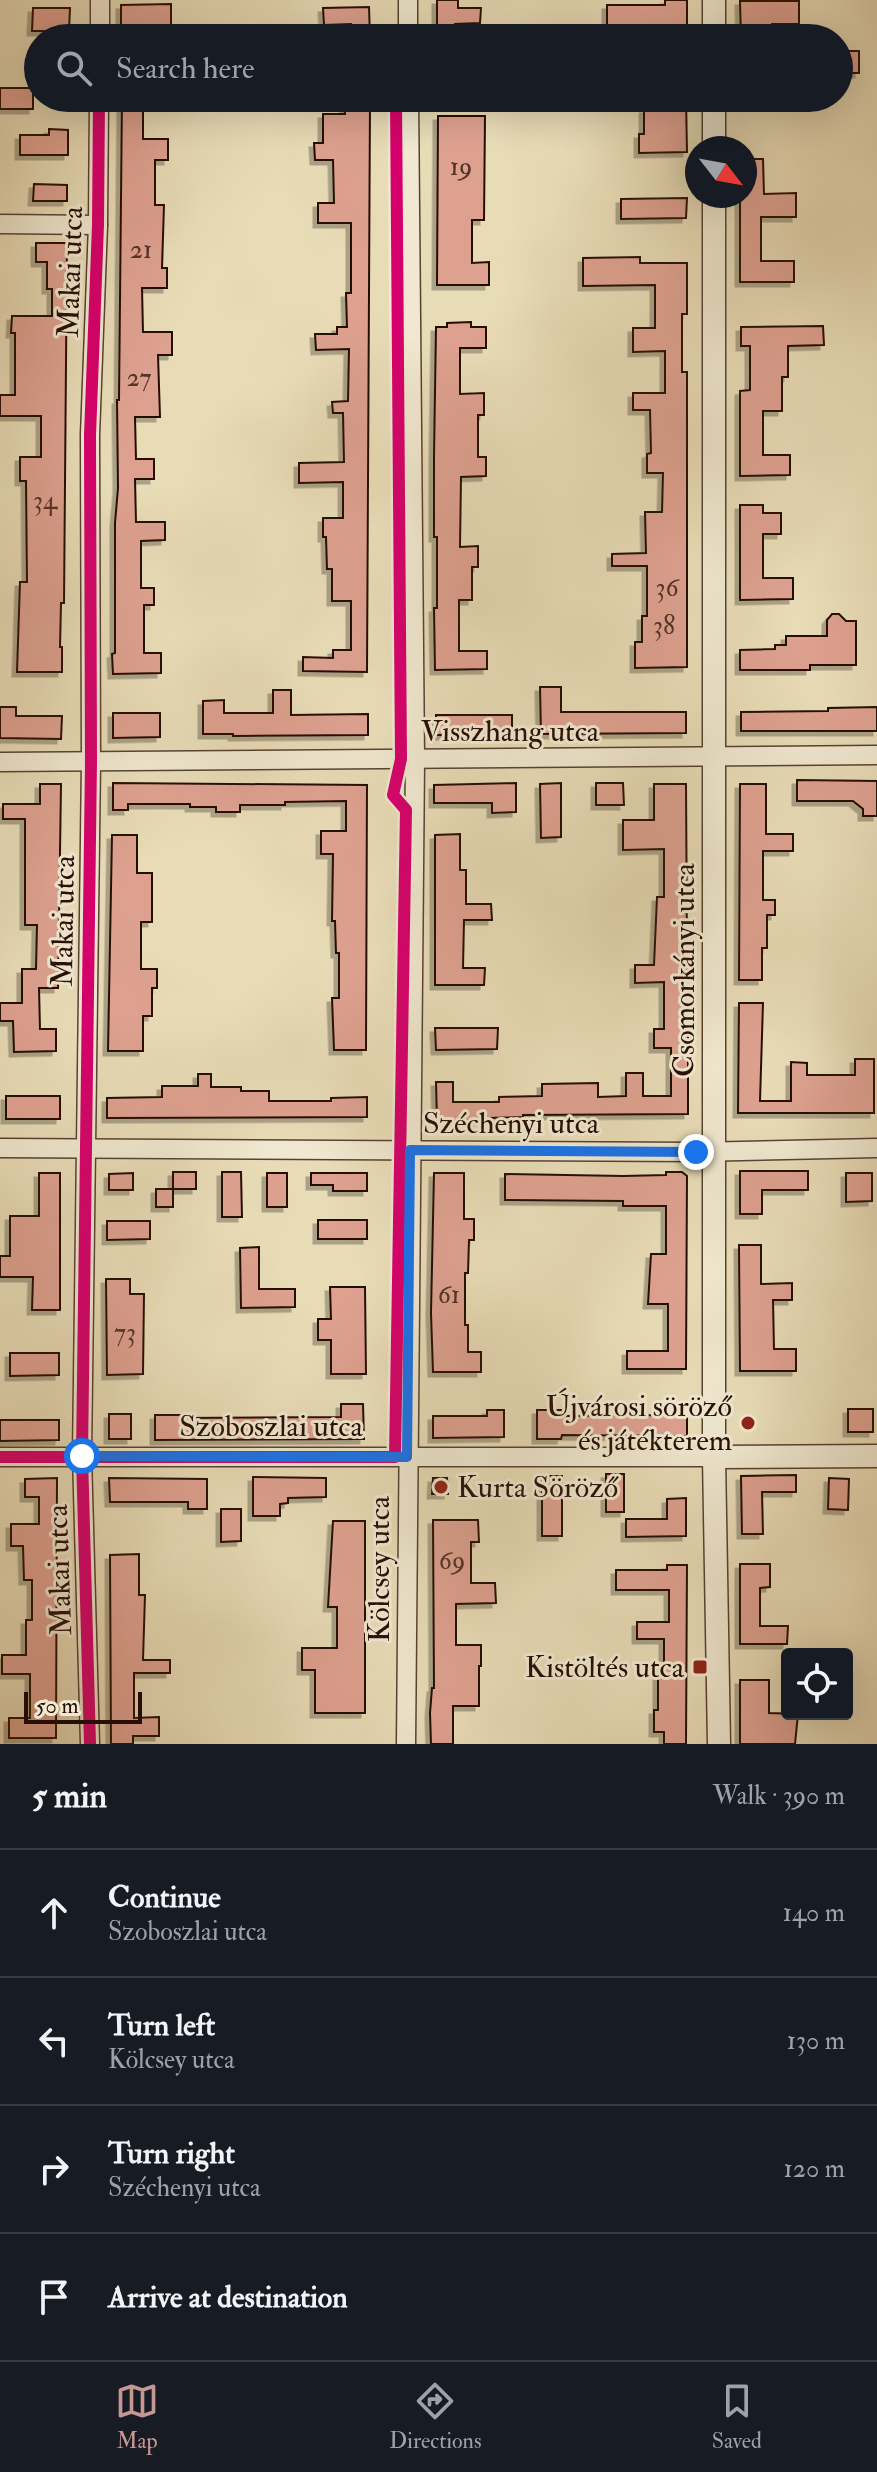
<!DOCTYPE html>
<html lang="en">
<head>
<meta charset="utf-8">
<style>
  body { margin:0; font-family:"IM FELL Double Pica",serif; background:#242831; color:#f1f3f6 }
  .controls { position:absolute; right:24px; bottom:24px; display:grid; overflow:hidden; border-radius:8px; box-shadow:0 8px 32px #0002 }
  .controls button { width:72px; height:72px; display:grid; place-items:center; padding:0; border:0; border-bottom:2px solid #363941; background:#171b24; color:#f1f3f6; font:40px sans-serif }
  .compass { position:absolute; left:685px; top:136px; width:72px; height:72px; border-radius:50%; background:#171b24; box-shadow:0 8px 32px #0002; rotate:121deg }
  .scale { position:absolute; left:24px; bottom:20px; width:118px; box-sizing:border-box; padding-left:8px; border:4px solid #270e06; border-top:0; font-size:22px; line-height:28px; white-space:nowrap; color:#270e06; -webkit-text-stroke:6px #f0e8d0; paint-order:stroke }
  .stop { position:absolute; width:24px; height:24px; margin:-18px; border:6px solid #1a73e8; border-radius:50%; background:#fff }
  .stop.end { background:#1a73e8; border-color:#fff; box-shadow:0 2px 8px #0008 }
  .list { margin:0; padding:0; list-style:none }
  h2 { display:flex; justify-content:space-between; align-items:center; height:104px; margin:0; padding:0 32px; font-size:34px }
  h2 small { font-size:26px; font-weight:400; color:#9ea1a6 }
  .list li { display:grid; grid-template-columns:52px 1fr auto; gap:24px; align-items:center; box-sizing:border-box; height:128px; padding:0 32px; border-top:2px solid #363941 }
  .list b { display:block; font-size:30px; white-space:nowrap }
  .list p { margin:0; font-size:26px; white-space:nowrap; color:#9ea1a6 }
  .list em { font-size:26px; font-style:normal; color:#9ea1a6 }
  .icon { flex:none; width:44px; height:44px; fill:none; stroke:currentColor; stroke-width:2; stroke-linecap:round; stroke-linejoin:round }
  .map { position:relative; flex:none; width:877px; height:1744px; overflow:hidden }
  .search { position:absolute; background:#171b24; box-shadow:0 8px 32px #0002; left:24px; right:24px; top:24px; height:88px; display:flex; align-items:center; gap:20px; box-sizing:border-box; padding:0 28px; border-radius:44px; color:#9ea1a6; font-size:30px }
  .sheet { height:616px; background:#171b24 }
  nav { display:flex; justify-content:space-around; align-items:center; box-sizing:border-box; height:112px; border-top:2px solid #363941; background:#171b24; font-size:22px; color:#9ea1a6 }
  nav a { display:grid; justify-items:center; gap:4px }
  nav .on { color:#c59692 }
  .map>svg:first-child { display:block }
  .building { fill:#dea190; stroke:#270e06; stroke-width:2; filter:url(#shadow) }
  .lines { fill:none; stroke-linecap:round; stroke-linejoin:round }
  .minor-casing { stroke:#574232; stroke-width:21 }
  .tertiary-casing { stroke:#574232; stroke-width:25 }
  .minor { stroke:#f0e8d0; stroke-width:18 }
  .tertiary { stroke:#f0e8d0; stroke-width:22 }
  .cycleway-casing { stroke:#f0e8d0; stroke-width:17 }
  .cycleway { stroke:#d6006c; stroke-width:12 }
  .route { stroke:#1a73e8; stroke-width:10 }
  .poi-dot { fill:#8f2418; stroke:#f0e8d0; stroke-width:3 }
  .labels { text-anchor:middle; stroke-width:6; stroke-linejoin:round; paint-order:stroke }
  .number-label { font-size:26px; fill:#553328 }
  .street-label { font-size:30px; fill:#270e06; stroke:#f0e8d0 }
  .poi-label { font-size:30px; fill:#270e06; stroke:#f0e8d0; text-anchor:end }
</style>
</head>
<body>
<div class="map">
<svg width="877" height="1744" viewBox="0 0 877 1744">
  <defs>
    <filter id="shadow"><feDropShadow dx="-4.5" dy="4.5" stdDeviation="0" flood-color="#0004"/></filter>
  </defs>
  <rect width="100%" height="100%" fill="#e8dcb7"/>
  <filter id="stains"><feTurbulence type="fractalNoise" baseFrequency=".0025" numOctaves="4"/><feColorMatrix values="0 0 0 0 .2 0 0 0 0 .09 0 0 0 0 .02 0 0 0 .5 -.17"/></filter>
  <radialGradient id="worn" r=".72"><stop offset=".6" stop-color="#630" stop-opacity="0"/><stop offset="1" stop-color="#630" stop-opacity=".3"/></radialGradient>
  <g class="building">
    <polygon points="437,0 458,0 458,8 481,8 480,23 455,24 455,38 437,38"/>
    <polygon points="665,0 687,0 687,38 644,38 644,25 607,25 607,5 665,5"/>
    <polygon points="740,1 799,1 799,24 772,24 771,38 741,38"/>
    <polygon points="171,4 171,27 145,27 145,38 121,38 121,5"/>
    <polygon points="369,7 370,38 352,38 351,24 324,25 323,8"/>
    <polygon points="33,8 70,8 69,31 32,31"/>
    <rect x="839" y="51" width="20" height="22"/>
    <rect x="0" y="88" width="33" height="21"/>
    <polygon points="122,98 143,98 143,139 168,139 168,160 155,160 155,205 164,205 162,268 167,268 167,288 142,288 143,332 172,332 172,355 158,355 160,417 135,417 136,459 154,459 154,479 135,479 136,522 165,522 165,540 141,541 141,588 154,588 154,605 144,605 144,653 161,653 161,673 113,674 112,654 115,653 115,523 118,488 117,400 119,400"/>
    <polygon points="658,98 686,98 687,152 639,153 639,134 644,134 644,109 658,109"/>
    <polygon points="344,101 370,101 367,672 303,671 303,657 333,658 333,650 351,650 351,601 332,601 332,569 327,569 326,537 323,537 323,518 343,518 343,482 299,483 299,463 344,462 343,413 333,413 332,402 348,401 349,349 316,350 315,334 337,334 337,327 347,327 346,293 351,293 351,223 318,223 318,203 334,203 333,160 315,160 314,143 323,143 323,114 345,114"/>
    <polygon points="438,116 485,116 484,220 472,220 472,263 489,262 489,285 437,285"/>
    <polygon points="49,129 68,130 68,155 20,155 20,135 49,135"/>
    <polygon points="745,159 763,159 764,194 796,193 796,217 761,217 761,261 794,261 794,282 740,282 740,196 745,196"/>
    <polygon points="34,184 67,185 67,201 33,201"/>
    <polygon points="687,198 686,218 621,219 621,199"/>
    <polygon points="36,243 67,243 64,603 61,603 60,647 62,647 62,672 17,672 20,582 27,582 26,481 20,481 20,457 41,457 41,416 0,416 0,395 15,395 15,333 11,333 12,316 52,316 52,289 47,289 47,262 36,262"/>
    <polygon points="640,257 640,263 687,263 687,314 682,314 682,372 687,372 687,667 635,668 635,642 642,642 642,616 647,616 647,566 612,566 612,554 646,553 645,512 662,512 663,473 647,473 647,454 651,453 650,410 633,410 633,393 665,393 665,351 633,352 633,328 655,328 655,285 583,286 583,258"/>
    <polygon points="471,322 471,327 486,327 486,348 460,348 460,394 484,393 484,415 478,415 478,457 486,457 486,476 461,477 460,547 478,546 478,567 472,567 472,600 459,600 459,651 487,651 487,669 435,670 434,608 437,608 437,537 434,537 434,457 436,327 447,327 447,323"/>
    <polygon points="823,326 824,345 788,346 788,377 782,377 782,411 763,411 763,455 790,455 790,475 740,476 740,391 750,390 750,346 741,346 741,327"/>
    <polygon points="740,505 763,505 763,513 781,513 781,534 763,534 763,578 793,578 793,599 740,600"/>
    <polygon points="832,614 839,614 846,621 856,621 856,665 810,665 810,670 740,670 740,650 775,649 775,645 786,645 786,636 827,636 827,620"/>
    <polygon points="540,687 561,687 561,712 686,712 686,733 541,734"/>
    <polygon points="273,690 291,690 291,715 368,714 368,735 233,736 233,734 203,734 203,701 224,700 224,713 273,713"/>
    <polygon points="0,707 16,707 16,716 62,716 61,739 0,738"/>
    <polygon points="877,707 877,731 741,731 741,712 828,711 828,708"/>
    <polygon points="113,713 160,713 160,737 113,738"/>
    <rect x="436" y="715" width="76" height="20"/>
    <polygon points="797,780 877,781 877,816 863,816 863,809 853,801 797,801"/>
    <polygon points="113,783 367,785 366,1050 334,1050 332,998 339,998 339,953 336,953 335,921 332,921 333,854 321,854 321,831 346,831 346,801 285,802 285,805 240,805 240,812 216,812 216,807 190,807 190,804 128,804 128,810 113,810"/>
    <polygon points="516,783 516,812 492,813 492,803 434,803 434,785"/>
    <polygon points="561,783 561,837 541,838 540,784"/>
    <polygon points="596,783 623,783 624,805 596,805"/>
    <polygon points="40,784 61,784 58,988 39,988 40,1029 56,1029 56,1051 14,1052 13,1021 0,1021 0,1003 22,1003 22,969 36,969 37,925 25,925 25,819 3,819 3,804 40,804"/>
    <polygon points="654,784 686,784 687,950 686,981 681,981 681,1003 686,1003 688,1029 688,1114 523,1115 523,1117 489,1118 489,1120 437,1121 436,1082 453,1082 453,1102 499,1102 499,1097 542,1096 542,1084 598,1083 598,1097 626,1096 626,1073 643,1073 643,1096 671,1096 671,1048 654,1048 654,1029 664,1029 664,982 635,983 635,965 654,965 657,897 664,897 664,849 623,850 623,820 654,820"/>
    <polygon points="740,784 766,784 766,834 793,834 793,851 763,851 763,900 775,900 775,915 767,915 767,948 762,948 762,980 739,980"/>
    <polygon points="460,834 460,870 466,870 466,904 491,904 492,920 464,920 463,968 485,968 484,985 435,985 435,835"/>
    <polygon points="112,835 137,835 137,873 152,873 152,922 141,922 141,969 157,969 157,988 152,988 152,1016 143,1016 143,1051 108,1051"/>
    <polygon points="739,1003 763,1003 760,1101 791,1101 791,1062 807,1063 807,1075 855,1075 855,1059 874,1059 874,1113 738,1113"/>
    <polygon points="435,1028 498,1028 497,1049 436,1050"/>
    <polygon points="198,1074 211,1074 211,1087 241,1087 241,1091 269,1091 269,1101 331,1101 331,1098 367,1097 367,1117 107,1118 107,1098 162,1097 162,1086 198,1086"/>
    <rect x="6" y="1096" width="54" height="23"/>
    <polygon points="740,1171 808,1171 808,1190 762,1190 762,1214 740,1214"/>
    <rect x="173" y="1172" width="23" height="17"/>
    <polygon points="222,1172 241,1172 242,1217 222,1217"/>
    <polygon points="666,1172 682,1172 687,1176 686,1369 627,1369 627,1351 668,1351 668,1304 648,1304 651,1254 666,1254 666,1206 623,1206 623,1201 505,1200 505,1174 623,1176 666,1175"/>
    <polygon points="39,1173 60,1173 60,1310 32,1310 33,1277 0,1277 0,1256 10,1256 10,1216 39,1216"/>
    <polygon points="133,1173 133,1190 109,1190 109,1174"/>
    <rect x="267" y="1173" width="20" height="34"/>
    <polygon points="311,1173 367,1173 367,1191 333,1191 333,1185 311,1185"/>
    <polygon points="434,1173 464,1173 464,1219 474,1219 474,1240 469,1240 468,1273 465,1273 465,1325 468,1325 468,1352 481,1352 481,1372 433,1372 431,1313"/>
    <polygon points="846,1173 872,1173 872,1201 846,1202"/>
    <rect x="156" y="1189" width="17" height="18"/>
    <rect x="318" y="1220" width="49" height="19"/>
    <polygon points="107,1221 150,1221 150,1239 107,1240"/>
    <polygon points="739,1245 761,1245 761,1284 792,1283 792,1300 773,1300 774,1349 796,1349 796,1371 740,1371"/>
    <polygon points="259,1247 259,1289 295,1289 295,1307 241,1308 240,1248"/>
    <polygon points="106,1279 130,1279 130,1294 144,1294 143,1374 107,1375"/>
    <polygon points="330,1287 365,1287 366,1374 331,1374 331,1340 318,1340 318,1319 331,1319"/>
    <polygon points="10,1353 59,1353 59,1375 10,1376"/>
    <polygon points="341,1404 363,1404 364,1439 155,1440 155,1415 180,1415 180,1418 341,1417"/>
    <rect x="848" y="1409" width="25" height="23"/>
    <polygon points="487,1410 504,1410 504,1437 433,1438 433,1416 487,1416"/>
    <polygon points="537,1410 562,1410 562,1416 687,1415 687,1436 562,1435 561,1439 537,1439"/>
    <rect x="109" y="1414" width="22" height="25"/>
    <polygon points="0,1420 59,1420 59,1440 0,1441"/>
    <rect x="606" y="1474" width="18" height="38"/>
    <polygon points="796,1475 796,1492 762,1492 763,1534 742,1534 741,1476"/>
    <rect x="542" y="1476" width="20" height="60"/>
    <polygon points="253,1477 326,1478 326,1497 288,1498 288,1503 280,1504 280,1516 253,1516"/>
    <polygon points="57,1478 56,1738 9,1738 9,1718 30,1718 30,1674 2,1674 2,1655 26,1655 26,1620 32,1620 32,1580 24,1580 23,1546 11,1546 11,1524 39,1524 39,1497 25,1497 25,1479"/>
    <polygon points="109,1478 207,1479 207,1509 188,1509 188,1502 110,1502"/>
    <polygon points="433,1478 447,1478 448,1494 432,1494"/>
    <polygon points="829,1478 849,1479 848,1510 828,1509"/>
    <polygon points="686,1498 686,1536 626,1537 626,1519 667,1519 667,1499"/>
    <polygon points="221,1509 241,1509 241,1541 221,1542"/>
    <polygon points="433,1520 478,1520 479,1542 471,1542 471,1583 495,1583 496,1603 456,1604 456,1645 481,1645 481,1666 479,1666 479,1706 453,1706 453,1744 431,1744 430,1713 432,1688 434,1688"/>
    <polygon points="333,1521 365,1521 365,1713 315,1713 315,1670 302,1670 302,1648 337,1648 337,1607 328,1607"/>
    <polygon points="139,1554 139,1595 145,1595 143,1660 170,1660 170,1673 134,1673 134,1718 159,1717 159,1736 133,1736 133,1744 111,1744 110,1555"/>
    <polygon points="740,1564 770,1564 770,1587 760,1588 760,1626 788,1626 787,1644 740,1644"/>
    <polygon points="667,1565 687,1565 686,1744 664,1744 664,1732 654,1732 654,1710 658,1710 658,1668 664,1668 664,1639 637,1639 637,1622 669,1622 669,1590 616,1590 616,1570 667,1570"/>
    <polygon points="740,1680 769,1680 769,1713 798,1714 795,1744 740,1744"/>
  </g>
  <g class="lines">
    <g class="minor-casing">
      <g id="minor">
        <polyline points="408,0 408,38"/>
        <polyline points="100,38 100,0"/>
        <polyline points="0,224 98,225"/>
        <polyline points="0,762 877,755"/>
        <polyline points="0,1148 696,1152 877,1148"/>
        <polyline points="0,1457 714,1457"/>
        <polyline points="90,1744 82,1456 91,761 90,435 98,225 99,98"/>
        <polyline points="406,1744 415,759 409,98"/>
      </g>
    </g>
    <g class="tertiary-casing">
      <g id="tertiary">
        <polyline points="714,38 714,0"/>
        <polyline points="714,148 714,98"/>
        <polyline points="714,196 714,1457 719,1744"/>
        <polyline points="714,1457 877,1456"/>
      </g>
    </g>
    <use href="#minor" class="minor"/>
    <use href="#tertiary" class="tertiary"/>
    <g class="cycleway-casing">
      <g id="cycleway">
        <polyline points="0,1457 395,1457 406,810 393,795 401,759 396,98"/>
        <polyline points="90,1744 82,1456 91,761 90,435 98,225 99,98"/>
      </g>
    </g>
    <use href="#cycleway" class="cycleway"/>
  </g>
  <g class="lines">
    <polyline class="route" points="82,1456 407,1457 410,1150 696,1152"/>
  </g>
  <g class="poi-dot">
    <circle cx="748" cy="1423" r="8"/>
    <circle cx="441" cy="1487" r="8"/>
    <rect x="692" y="1659" width="16" height="16" rx="4"/>
  </g>
  <g class="labels">
    <g class="number-label">
      <text x="461" y="175">19</text>
      <text x="141" y="258">21</text>
      <text x="139" y="386">27</text>
      <text x="45" y="509">34</text>
      <text x="667" y="596">36</text>
      <text x="664" y="634">38</text>
      <text x="449" y="1303">61</text>
      <text x="125" y="1341">73</text>
      <text x="452" y="1569">69</text>
    </g>
    <g class="street-label">
      <text transform="translate(70 272) rotate(-88)" y="10">Makai utca</text>
      <text x="510" y="741">Visszhang utca</text>
      <text transform="translate(63 921) rotate(-89)" y="10">Makai utca</text>
      <text transform="translate(684 970) rotate(-90)" y="10">Csomorkányi utca</text>
      <text x="511" y="1133">Széchenyi utca</text>
      <text x="271" y="1436">Szoboszlai utca</text>
      <text transform="translate(379 1569) rotate(-90)" y="10">Kölcsey utca</text>
      <text transform="translate(59 1570) rotate(-92)" y="10">Makai utca</text>
    </g>
    <g class="poi-label">
      <text x="732" y="1416">Újvárosi söröző<tspan x="732" dy="34">és játékterem</tspan></text>
      <text x="457" y="1497" text-anchor="start">Kurta Söröző</text>
      <text x="684" y="1677">Kistöltés utca</text>
    </g>
  </g>
  <rect width="100%" height="100%" filter="url(#stains)"/>
  <rect width="100%" height="100%" fill="url(#worn)"/>
</svg>
<div class="controls">
<button><svg class="icon" aria-label="locate" viewBox="0 0 24 24"><circle cx="12" cy="12" r="6"/><path d="M12 2v4M12 18v4M2 12h4M18 12h4"/></svg></button>
</div>
<svg class="compass" viewBox="-18 -18 36 36"><path d="M0-13l5 13h-10z" fill="#e53935"/><path d="M0 13l5-13h-10z" fill="#9ea1a6"/></svg>
<div class="scale">50 m</div>
<div class="stop" style="left:82px;top:1456px"></div>
<div class="stop end" style="left:696px;top:1152px"></div>
<div class="search"><svg class="icon" aria-label="search" viewBox="0 0 24 24"><circle cx="10" cy="10" r="6"/><path d="M15 15l6 6"/></svg>Search here</div>
</div>
<section class="sheet">
<h2>5 min<small>Walk · 390 m</small></h2>
<ul class="list">
<li><svg class="icon" aria-label="ahead" viewBox="0 0 24 24"><path d="M12 20V5M6 11l6-6 6 6"/></svg><div><b>Continue</b><p>Szoboszlai utca</p></div><em>140 m</em></li>
<li><svg class="icon" aria-label="left" viewBox="0 0 24 24"><path d="M17 20v-9H6M10 6l-5 5 5 5"/></svg><div><b>Turn left</b><p>Kölcsey utca</p></div><em>130 m</em></li>
<li><svg class="icon" aria-label="right" viewBox="0 0 24 24"><path d="M7 20v-9h11M14 6l5 5-5 5"/></svg><div><b>Turn right</b><p>Széchenyi utca</p></div><em>120 m</em></li>
<li><svg class="icon" aria-label="arrive" viewBox="0 0 24 24"><path d="M6 21V4h12l-3 4 3 4H6"/></svg><div><b>Arrive at destination</b></div></li>
</ul>
</section>
<nav>
<a class="on"><svg class="icon" aria-label="map" viewBox="0 0 24 24"><path d="M3 6l6-2 6 2 6-2v14l-6 2-6-2-6 2zM9 4v14M15 6v14"/></svg>Map</a>
<a><svg class="icon" aria-label="directions" viewBox="0 0 24 24"><path d="M12 3l9 9-9 9-9-9zM9 14v-3h6M13 9l2 2-2 2"/></svg>Directions</a>
<a><svg class="icon" aria-label="saved" viewBox="0 0 24 24"><path d="M7 4h10v16l-5-4-5 4z"/></svg>Saved</a>
</nav>
</body>
</html>
